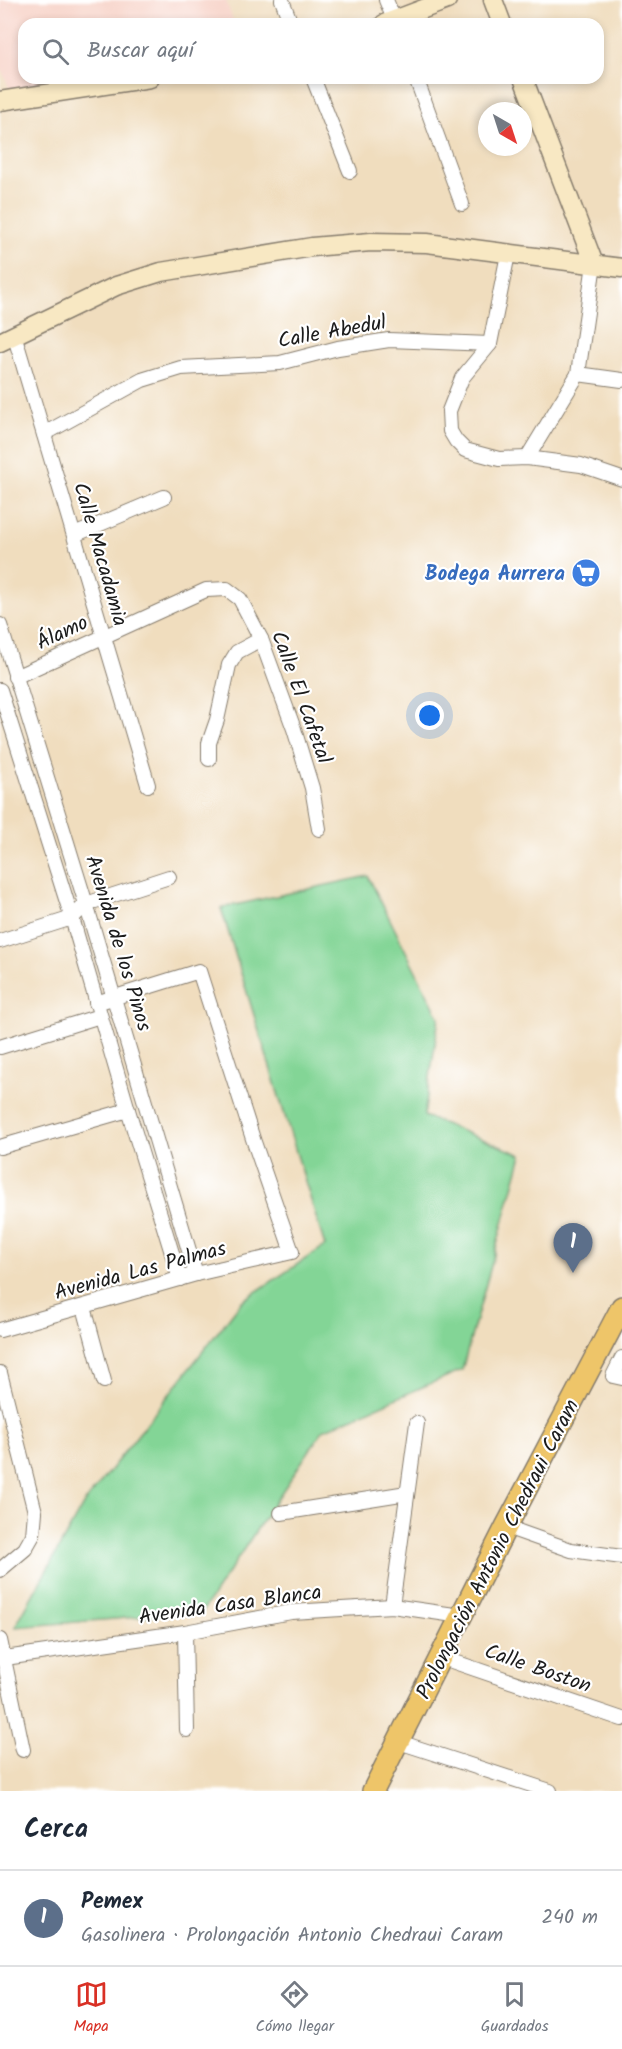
<!DOCTYPE html>
<html lang="es">
<head>
<meta charset="utf-8">
<style>
  body { margin:0; font-family:Kalam,sans-serif; background:#f6f6f7; color:#1f2937 }
  .compass { position:absolute; left:478px; top:102px; width:54px; height:54px; border-radius:50%; background:#fff; box-shadow:0 3px 9px #0003; rotate:141deg }
  .you { position:absolute; left:430px; top:716px; width:21px; height:21px; margin:-15px; border:4px solid #fff; border-radius:50%; background:#1a73e8; box-shadow:0 0 0 9px #1a73e833 }
  .badge { display:grid; place-items:center; width:39px; height:39px; border-radius:50%; background:#d93025; color:#fff; font-size:20px; font-weight:700 }
  .pin { position:absolute; translate:-50% -50px; filter:drop-shadow(0 2px 3px #0008) }
  .pin::after { content:''; position:absolute; top:32px; width:21px; height:18px; background:inherit; clip-path:polygon(0 0,100% 0,50% 100%) }
  .list { margin:0; padding:0; list-style:none }
  h2 { display:flex; justify-content:space-between; align-items:center; height:78px; margin:0; padding:0 24px; font-size:26px }
  h2 small { font-size:20px; font-weight:400; color:#747a83 }
  .list li { display:grid; grid-template-columns:39px 1fr auto; gap:18px; align-items:center; box-sizing:border-box; height:96px; padding:0 24px; border-top:2px solid #e0e1e3 }
  .list b { display:block; font-size:22px; white-space:nowrap }
  .list p { margin:0; font-size:20px; white-space:nowrap; color:#747a83 }
  .list em { font-size:20px; font-style:normal; color:#747a83 }
  .icon { flex:none; width:33px; height:33px; fill:none; stroke:currentColor; stroke-width:2; stroke-linecap:round; stroke-linejoin:round }
  .map { position:relative; flex:none; width:622px; height:1791px; overflow:hidden }
  .search { position:absolute; background:#fff; box-shadow:0 3px 9px #0003; left:18px; right:18px; top:18px; height:66px; display:flex; align-items:center; gap:15px; box-sizing:border-box; padding:0 21px; border-radius:18px; color:#747a83; font-size:22px }
  .sheet { height:174px; background:#fff }
  nav { display:flex; justify-content:space-around; align-items:center; box-sizing:border-box; height:84px; border-top:2px solid #e0e1e3; background:#fff; font-size:16px; color:#747a83 }
  nav a { display:grid; justify-items:center; gap:3px }
  nav .on { color:#d93025 }
  .map>svg:first-child { display:block }
  .built { fill:#f7d1c6 }
  .green { fill:#83d596; stroke:#507859; stroke-width:1.5 }
  .lines { fill:none; stroke-linecap:round; stroke-linejoin:round }
  .street-casing { stroke:#867c6d; stroke-width:16 }
  .secondary-casing { stroke:#867c6d; stroke-width:21 }
  .primary-casing { stroke:#867c6d; stroke-width:24 }
  .street { stroke:#fff; stroke-width:14 }
  .secondary { stroke:#f8e8c3; stroke-width:18 }
  .primary { stroke:#eec569; stroke-width:21 }
  .labels { text-anchor:middle; stroke-width:4.5; stroke-linejoin:round; paint-order:stroke }
  .street-label { font-size:21px; fill:#1c1c1c; stroke:#fff }
  .shop-label { font-size:21px; font-weight:bold; fill:#366cbe; stroke:#fff; text-anchor:end }
</style>
</head>
<body>
<div class="map">
<svg width="622" height="1791" viewBox="0 0 622 1791">
  <rect width="100%" height="100%" fill="#fff"/>
  <filter id="ink" filterUnits="userSpaceOnUse"><feTurbulence type="fractalNoise" baseFrequency=".0167" numOctaves="2"/><feDisplacementMap in="SourceGraphic" scale="12" xChannelSelector="R" yChannelSelector="G"/><feConvolveMatrix kernelMatrix="1 2 1 2 8 2 1 2 1" color-interpolation-filters="sRGB"/></filter>
  <filter id="wash" filterUnits="userSpaceOnUse"><feTurbulence type="fractalNoise" baseFrequency=".008" numOctaves="4" result="noise"/><feDisplacementMap in="SourceGraphic" scale="24" xChannelSelector="R" yChannelSelector="G"/><feGaussianBlur stdDeviation="1.35" result="paint"/><feColorMatrix in="noise" values="0 0 0 0 0 0 0 0 0 0 0 0 0 0 0 0 0 1.4 0 .05"/><feComposite in="paint" operator="in"/></filter>
  <g filter="url(#wash)">
    <rect width="100%" height="100%" fill="#f0ddbe"/>
    <polygon class="built" points="0,0 226,0 234,24 24,24 24,78 84,78 10,90 0,66"/>
    <polygon class="green" points="368,876 439,1017 424,1116 522,1155 462,1370 323,1430 202,1612 15,1627 83,1505 242,1301 325,1246 221,908"/>
  </g>
  <g filter="url(#ink)">
    <g class="lines">
      <g class="street-casing">
        <g id="street">
          <polyline points="282,0 291,24"/>
          <polyline points="386,0 396,24"/>
          <polyline points="313,78 350,171"/>
          <polyline points="416,78 462,204"/>
          <polyline points="508,254 490,344 462,378 449,411 450,431 456,441 465,450 499,459 527,458 581,465 622,479"/>
          <polyline points="14,334 148,785"/>
          <polyline points="578,374 622,380"/>
          <polyline points="44,434 142,380 181,368 280,363 338,348 389,340 490,344"/>
          <polyline points="527,458 578,374 594,264"/>
          <polyline points="74,535 164,497"/>
          <polyline points="0,625 86,904 196,1274"/>
          <polyline points="15,677 206,590 227,589 240,599 261,639 294,729 312,788 319,829"/>
          <polyline points="0,690 72,918 128,1110 180,1279"/>
          <polyline points="209,759 209,743 217,720 229,665 237,652 261,639"/>
          <polyline points="0,941 72,918 86,904 169,877"/>
          <polyline points="0,1047 100,1016"/>
          <polyline points="0,1147 128,1110"/>
          <polyline points="84,1307 104,1381"/>
          <polyline points="0,1330 196,1274 292,1252 254,1142 199,971 96,1003"/>
          <polyline points="622,1358 613,1376 622,1378"/>
          <polyline points="0,1373 35,1512 33,1535 25,1549 0,1570"/>
          <polyline points="281,1513 407,1493"/>
          <polyline points="506,1527 571,1550 622,1557"/>
          <polyline points="392,1606 417,1423"/>
          <polyline points="185,1632 187,1730"/>
          <polyline points="0,1640 23,1750"/>
          <polyline points="440,1657 622,1719"/>
          <polyline points="5,1658 185,1632 291,1612 392,1606 461,1616"/>
          <polyline points="399,1742 550,1791"/>
        </g>
      </g>
      <g class="secondary-casing">
        <g id="secondary">
          <polyline points="493,0 502,24"/>
          <polyline points="384,24 447,0"/>
          <polyline points="523,78 594,264"/>
          <polyline points="0,101 150,78"/>
          <polyline points="0,342 116,286 161,272 312,247 371,242 427,243 622,268"/>
        </g>
      </g>
      <g class="primary-casing">
        <polyline id="primary" points="373,1791 506,1527 622,1307"/>
      </g>
      <use href="#street" class="street"/>
      <use href="#secondary" class="secondary"/>
      <use href="#primary" class="primary"/>
    </g>
  </g>
  <defs>
    <g id="supermarket-disc" transform="scale(1.5)"><circle r="9.5" fill="#3f7fe0" stroke="#fff"/><path d="M-6-5.5h2.5l.6 2H6L4.5 2H-2.5L-4.4-4H-6ZM-1.5 3.2a1.3 1.3 0 1 0 .1 0ZM3 3.2a1.3 1.3 0 1 0 .1 0Z" fill="#fff"/></g>
  </defs>
  <g fill-rule="evenodd">
    <use href="#supermarket-disc" x="586" y="573"/>
  </g>
  <g class="labels">
    <g class="street-label">
      <text transform="translate(332 331) rotate(-10)" y="7">Calle Abedul</text>
      <text transform="translate(101 554) rotate(74)" y="7">Calle Macadamia</text>
      <text transform="translate(62 632) rotate(-25)" y="7">Álamo</text>
      <text transform="translate(302 697) rotate(70)" y="7">Calle El Cafetal</text>
      <text transform="translate(119 943) rotate(73)" y="7">Avenida de los Pinos</text>
      <text transform="translate(140 1270) rotate(-15)" y="7">Avenida Las Palmas</text>
      <text transform="translate(497 1549) rotate(-63)" y="7">Prolongación Antonio Chedraui Caram</text>
      <text transform="translate(230 1604) rotate(-8)" y="7">Avenida Casa Blanca</text>
      <text transform="translate(538 1668) rotate(19)" y="7">Calle Boston</text>
    </g>
    <g class="shop-label">
      <text x="565" y="580">Bodega Aurrera</text>
    </g>
  </g>
</svg>
<svg class="compass" viewBox="-18 -18 36 36"><path d="M0-13l5 13h-10z" fill="#e53935"/><path d="M0 13l5-13h-10z" fill="#747a83"/></svg>
<div class="you"></div>
<div class="pin badge" style="left:573px;top:1273px;background:#5c6f8a">1</div>
<div class="search"><svg class="icon" aria-label="search" viewBox="0 0 24 24"><circle cx="10" cy="10" r="6"/><path d="M15 15l6 6"/></svg>Buscar aquí</div>
</div>
<section class="sheet">
<h2>Cerca<small></small></h2>
<ul class="list">
<li><span class="badge" style="background:#5c6f8a">1</span><div><b>Pemex</b><p>Gasolinera · Prolongación Antonio Chedraui Caram</p></div><em>240 m</em></li>
</ul>
</section>
<nav>
<a class="on"><svg class="icon" aria-label="map" viewBox="0 0 24 24"><path d="M3 6l6-2 6 2 6-2v14l-6 2-6-2-6 2zM9 4v14M15 6v14"/></svg>Mapa</a>
<a><svg class="icon" aria-label="directions" viewBox="0 0 24 24"><path d="M12 3l9 9-9 9-9-9zM9 14v-3h6M13 9l2 2-2 2"/></svg>Cómo llegar</a>
<a><svg class="icon" aria-label="saved" viewBox="0 0 24 24"><path d="M7 4h10v16l-5-4-5 4z"/></svg>Guardados</a>
</nav>
</body>
</html>
